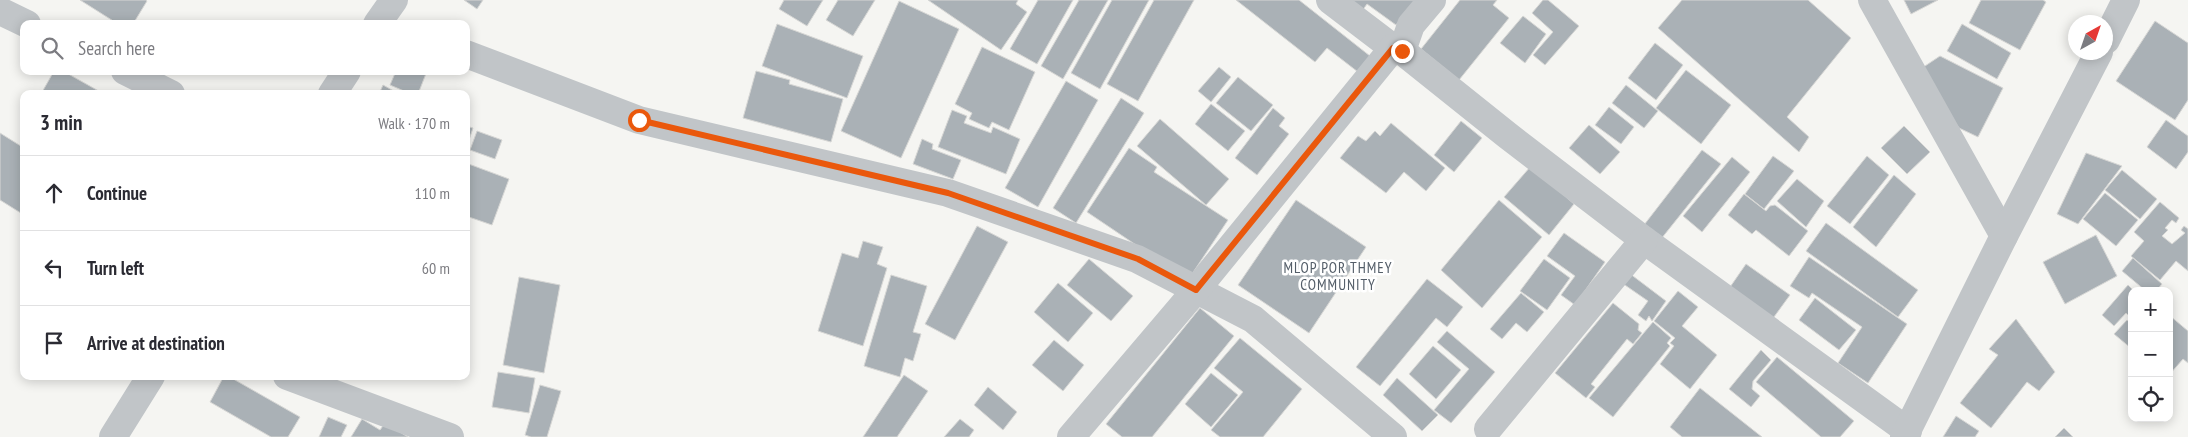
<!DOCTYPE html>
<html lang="en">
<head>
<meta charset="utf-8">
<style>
  body { margin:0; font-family:"PT Sans Narrow",sans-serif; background:#f2f2f3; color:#2b2b33 }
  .controls { position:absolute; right:15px; bottom:15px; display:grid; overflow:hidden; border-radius:10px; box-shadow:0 2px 12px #0003 }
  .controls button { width:45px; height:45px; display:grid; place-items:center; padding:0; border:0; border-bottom:1px solid #e1e1e2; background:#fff; color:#2b2b33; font:25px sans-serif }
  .compass { position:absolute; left:2068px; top:15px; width:45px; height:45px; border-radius:50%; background:#fff; box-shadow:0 2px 12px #0003; rotate:40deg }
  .stop { position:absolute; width:15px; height:15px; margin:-11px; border:4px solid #ea580c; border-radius:50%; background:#fff }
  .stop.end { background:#ea580c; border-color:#fff; box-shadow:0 1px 5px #0008 }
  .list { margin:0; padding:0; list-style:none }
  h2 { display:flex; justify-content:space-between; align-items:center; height:65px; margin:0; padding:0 20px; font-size:21px }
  h2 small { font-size:16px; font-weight:400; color:#7c7c81 }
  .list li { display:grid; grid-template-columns:32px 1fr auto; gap:15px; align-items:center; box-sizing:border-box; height:75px; padding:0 20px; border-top:1px solid #e1e1e2 }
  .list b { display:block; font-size:19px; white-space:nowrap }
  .list em { font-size:16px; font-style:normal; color:#7c7c81 }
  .icon { flex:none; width:28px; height:28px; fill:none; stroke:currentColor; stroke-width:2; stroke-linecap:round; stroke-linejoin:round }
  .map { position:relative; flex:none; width:2188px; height:437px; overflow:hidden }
  .search { position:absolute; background:#fff; box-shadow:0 2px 12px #0003; left:20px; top:20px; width:450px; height:55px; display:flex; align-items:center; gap:12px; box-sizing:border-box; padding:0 18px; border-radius:10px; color:#7c7c81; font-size:19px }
  .panel { position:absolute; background:#fff; box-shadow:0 2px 12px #0003; left:20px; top:90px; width:450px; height:290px; border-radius:10px }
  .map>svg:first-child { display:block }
  .building { fill:#aab1b6; stroke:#d7d7d5 }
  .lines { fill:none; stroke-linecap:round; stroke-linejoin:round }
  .minor { stroke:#c1c5c8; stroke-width:28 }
  .route { stroke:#ea580c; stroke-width:6 }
  .labels { text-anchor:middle; stroke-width:5; stroke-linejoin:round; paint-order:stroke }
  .neighbourhood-label { font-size:15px; letter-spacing:1px; fill:#535d68; stroke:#fff }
</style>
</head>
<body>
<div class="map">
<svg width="2188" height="437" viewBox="0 0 2188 437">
  <rect width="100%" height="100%" fill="#f5f5f2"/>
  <g class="building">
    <polygon points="80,0 146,0 147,1 133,24 118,24"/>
    <polygon points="464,0 483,0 477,9"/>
    <polygon points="784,0 823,0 807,26 779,9"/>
    <polygon points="838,0 875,0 853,36 826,20"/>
    <polygon points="928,0 1018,0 1016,4 1027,12 1001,50"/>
    <polygon points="1038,0 1073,0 1037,64 1010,49"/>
    <polygon points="1079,0 1108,0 1063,79 1041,66"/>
    <polygon points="1112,0 1149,0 1100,89 1071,73"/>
    <polygon points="1154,0 1194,0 1138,101 1107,84"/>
    <polygon points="1236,0 1299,0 1370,56 1358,72 1327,48 1315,62"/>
    <polygon points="1348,0 1416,0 1396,25 1367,4 1362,11"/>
    <polygon points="1460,0 1497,0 1493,5 1509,18 1459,80 1421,49"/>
    <polygon points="1543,0 1548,0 1579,26 1545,65 1533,55 1553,32 1532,13"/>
    <polygon points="1682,0 1808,0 1851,38 1787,117 1809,137 1799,152 1658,28"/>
    <polygon points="1904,0 1938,0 1911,14"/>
    <polygon points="1981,0 2043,0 2046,2 2020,50 1969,23"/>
    <polygon points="899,1 959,29 901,158 841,131"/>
    <polygon points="1523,16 1546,34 1525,63 1500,43"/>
    <polygon points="2155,21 2188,43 2188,100 2175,120 2116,81"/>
    <polygon points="777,24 863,56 847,98 762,66"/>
    <polygon points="1962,24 2011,53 1997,79 1947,51"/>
    <polygon points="1655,43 1683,65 1656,100 1628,78"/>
    <polygon points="982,47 1035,72 1009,130 992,122 989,128 969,119 972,113 955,104"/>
    <polygon points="1940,56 2003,88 1978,137 1959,128 1919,70"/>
    <polygon points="1219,67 1231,77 1211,102 1198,91"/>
    <polygon points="1686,70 1731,105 1701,144 1656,108"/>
    <polygon points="54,71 63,71 104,94 41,94"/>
    <polygon points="396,71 427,71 418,94 411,94 390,85"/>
    <polygon points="756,71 790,80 789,84 843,99 831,142 743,118"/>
    <polygon points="1238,77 1273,105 1251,131 1216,103"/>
    <polygon points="1066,81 1098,100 1038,207 1005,188"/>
    <polygon points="383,85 399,94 379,94"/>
    <polygon points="1626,85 1658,111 1644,128 1612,103"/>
    <polygon points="1121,98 1144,113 1076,223 1053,208"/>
    <polygon points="1211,104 1245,131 1228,151 1195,124"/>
    <polygon points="1609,107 1634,127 1621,144 1595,125"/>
    <polygon points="1273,108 1285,118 1279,126 1289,134 1257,175 1235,158"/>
    <polygon points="952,110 967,116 964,123 991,133 993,127 1020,139 1006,174 938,147"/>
    <polygon points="1160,119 1229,179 1206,205 1137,146"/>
    <polygon points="2166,120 2188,136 2188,152 2176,169 2147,147"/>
    <polygon points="1461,121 1482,138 1454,172 1434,155"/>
    <polygon points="1391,123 1445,168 1426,191 1404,172 1386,193 1340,158 1358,136 1366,141 1375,131 1380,136"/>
    <polygon points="1589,125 1620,152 1600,174 1569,148"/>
    <polygon points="466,126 473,128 466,149"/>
    <polygon points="1904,126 1930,152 1907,174 1881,148"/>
    <polygon points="477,131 502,140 495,159 470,150"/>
    <polygon points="0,133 24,148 24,215 0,200"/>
    <polygon points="922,139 933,144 932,149 961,160 953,179 913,164"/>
    <polygon points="1129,148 1157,167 1154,172 1228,220 1188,280 1087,212"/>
    <polygon points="1702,150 1721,164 1661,239 1644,225"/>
    <polygon points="2086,153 2122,166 2078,224 2057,214"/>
    <polygon points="1773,156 1794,171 1764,209 1745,194"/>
    <polygon points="1867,156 1889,175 1850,224 1827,206"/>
    <polygon points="1732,157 1750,172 1702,232 1683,216"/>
    <polygon points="466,163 509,179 492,225 466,216"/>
    <polygon points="1531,166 1574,204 1549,235 1504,197"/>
    <polygon points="2122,170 2157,199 2140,219 2105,190"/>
    <polygon points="1894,175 1916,194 1876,247 1853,227"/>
    <polygon points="1797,179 1824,201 1806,227 1777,201"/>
    <polygon points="2105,193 2138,220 2116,246 2083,219"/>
    <polygon points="1744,194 1766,211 1770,206 1775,205 1808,231 1789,256 1756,230 1752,234 1728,215"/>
    <polygon points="1296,200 1366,247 1309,333 1238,285"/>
    <polygon points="1499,200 1542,237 1482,308 1441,270"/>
    <polygon points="2160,202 2179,218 2176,223 2172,220 2165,228 2168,230 2162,236 2172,244 2185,233 2181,230 2184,226 2188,229 2188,271 2176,261 2160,280 2131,256 2144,241 2134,232"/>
    <polygon points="1826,223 1918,290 1898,317 1806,251"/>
    <polygon points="977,226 1008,242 955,340 925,324"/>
    <polygon points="1564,233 1605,262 1575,305 1561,295 1575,276 1547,256"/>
    <polygon points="2096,235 2117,276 2065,304 2043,262"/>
    <polygon points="863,241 883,247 877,264 887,268 863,346 818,331 842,253 858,258"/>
    <polygon points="1809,257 1907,324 1868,383 1838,363 1862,327 1812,293 1809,298 1790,286"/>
    <polygon points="2133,258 2162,284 2156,291 2146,291 2122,271"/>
    <polygon points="1089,259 1133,296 1111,321 1067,285"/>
    <polygon points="1544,259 1570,278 1547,310 1520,291"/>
    <polygon points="1746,264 1790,295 1771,321 1728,290"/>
    <polygon points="1629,273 1666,301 1652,321 1649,316 1646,321 1638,315 1648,301 1622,283"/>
    <polygon points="891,275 927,286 913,332 921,334 913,361 905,358 900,377 864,366"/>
    <polygon points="519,277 560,285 544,373 503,365"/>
    <polygon points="1427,279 1463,307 1447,327 1436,318 1380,386 1356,367"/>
    <polygon points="1058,283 1093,313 1068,342 1034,312"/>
    <polygon points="2128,285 2134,291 2132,291 2132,313 2129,316 2126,313 2114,326 2102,315"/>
    <polygon points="1678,291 1698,307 1682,326 1717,355 1690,389 1660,364 1674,346 1670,343 1675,338 1654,321"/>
    <polygon points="1521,293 1544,312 1527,332 1516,323 1502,339 1490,329"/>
    <polygon points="1815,298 1856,330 1839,350 1799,320"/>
    <polygon points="1613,303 1639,324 1638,330 1642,333 1633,344 1627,339 1591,384 1595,387 1586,398 1555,373"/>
    <polygon points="1200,308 1234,336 1152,437 1122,437 1106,424"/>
    <polygon points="2169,315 2188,331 2188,363 2183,359 2169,375"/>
    <polygon points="2016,319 2055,372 2039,391 2027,382 1991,428 1960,403 1998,355 1989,349"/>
    <polygon points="2127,320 2132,324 2132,349 2114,334"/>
    <polygon points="1653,322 1671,338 1667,343 1670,346 1613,417 1589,398"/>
    <polygon points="1447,331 1495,372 1451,423 1434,410 1469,369 1437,342"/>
    <polygon points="1240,338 1302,389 1263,437 1220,437 1211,430 1243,392 1214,368"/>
    <polygon points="1054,340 1084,365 1063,391 1032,365"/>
    <polygon points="1433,346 1461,370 1436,399 1409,374"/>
    <polygon points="1761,350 1771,360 1753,381 1752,389 1760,396 1751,407 1729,389"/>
    <polygon points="1777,357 1854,421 1840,437 1821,437 1756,382"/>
    <polygon points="498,372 535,378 529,413 492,407"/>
    <polygon points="1211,373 1238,395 1211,427 1185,404"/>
    <polygon points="904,375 928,391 897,437 863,437"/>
    <polygon points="224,376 228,376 300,417 288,437 271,437 210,402"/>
    <polygon points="1397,378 1438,415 1422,431 1383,395"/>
    <polygon points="540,385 561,391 547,437 531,437 525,435"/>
    <polygon points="988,387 1017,412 1003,430 974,405"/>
    <polygon points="1700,388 1762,437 1682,437 1670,427"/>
    <polygon points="1956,416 1979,431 1975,437 1943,437"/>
    <polygon points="328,417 347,425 341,437 319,437"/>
    <polygon points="362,419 380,430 385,423 408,437 351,437"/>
    <polygon points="960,419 974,430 969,437 944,437"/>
    <polygon points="2064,428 2073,437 2055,437"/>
  </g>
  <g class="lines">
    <g class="minor">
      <polyline points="1330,0 1393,48 1402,51 1507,135 1644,240 1908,431"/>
      <polyline points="1872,0 2004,236"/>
      <polyline points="0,11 27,24"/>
      <polyline points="377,24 394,0"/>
      <polyline points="2106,40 2126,0"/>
      <polyline points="1402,51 1411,25 1432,0"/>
      <polyline points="466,54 639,120 948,193 1137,259 1253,319 1393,437"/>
      <polyline points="125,71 171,94"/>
      <polyline points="332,94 347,71"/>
      <polyline points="287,376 450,437"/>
      <polyline points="1488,429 1644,240"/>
      <polyline points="113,437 151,376"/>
      <polyline points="1071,437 1196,290 1393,48"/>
      <polyline points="1904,437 2004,236 2099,52"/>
    </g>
  </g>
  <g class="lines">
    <polyline class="route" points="639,120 948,193 1138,259 1196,290 1393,48 1402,51"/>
  </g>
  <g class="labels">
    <g class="neighbourhood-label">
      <text x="1338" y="273">MLOP POR THMEY<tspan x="1338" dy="17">COMMUNITY</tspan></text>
    </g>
  </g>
</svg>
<div class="controls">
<button>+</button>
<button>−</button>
<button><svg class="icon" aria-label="locate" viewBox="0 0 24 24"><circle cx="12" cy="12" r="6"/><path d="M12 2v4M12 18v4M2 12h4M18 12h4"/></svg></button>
</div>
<svg class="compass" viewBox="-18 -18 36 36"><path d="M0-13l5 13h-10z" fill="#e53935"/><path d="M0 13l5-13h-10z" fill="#7c7c81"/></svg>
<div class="stop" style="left:639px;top:120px"></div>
<div class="stop end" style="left:1402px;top:51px"></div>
<div class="search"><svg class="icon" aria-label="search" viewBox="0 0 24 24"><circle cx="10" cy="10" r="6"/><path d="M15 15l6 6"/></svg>Search here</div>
<section class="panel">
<h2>3 min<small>Walk · 170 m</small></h2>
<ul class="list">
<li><svg class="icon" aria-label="ahead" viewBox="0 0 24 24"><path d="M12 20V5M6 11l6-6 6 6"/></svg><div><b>Continue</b></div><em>110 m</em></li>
<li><svg class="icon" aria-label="left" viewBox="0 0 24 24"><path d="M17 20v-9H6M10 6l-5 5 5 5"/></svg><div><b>Turn left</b></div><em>60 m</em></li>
<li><svg class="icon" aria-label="arrive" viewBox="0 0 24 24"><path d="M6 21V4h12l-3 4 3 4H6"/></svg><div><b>Arrive at destination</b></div></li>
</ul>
</section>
</div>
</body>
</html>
